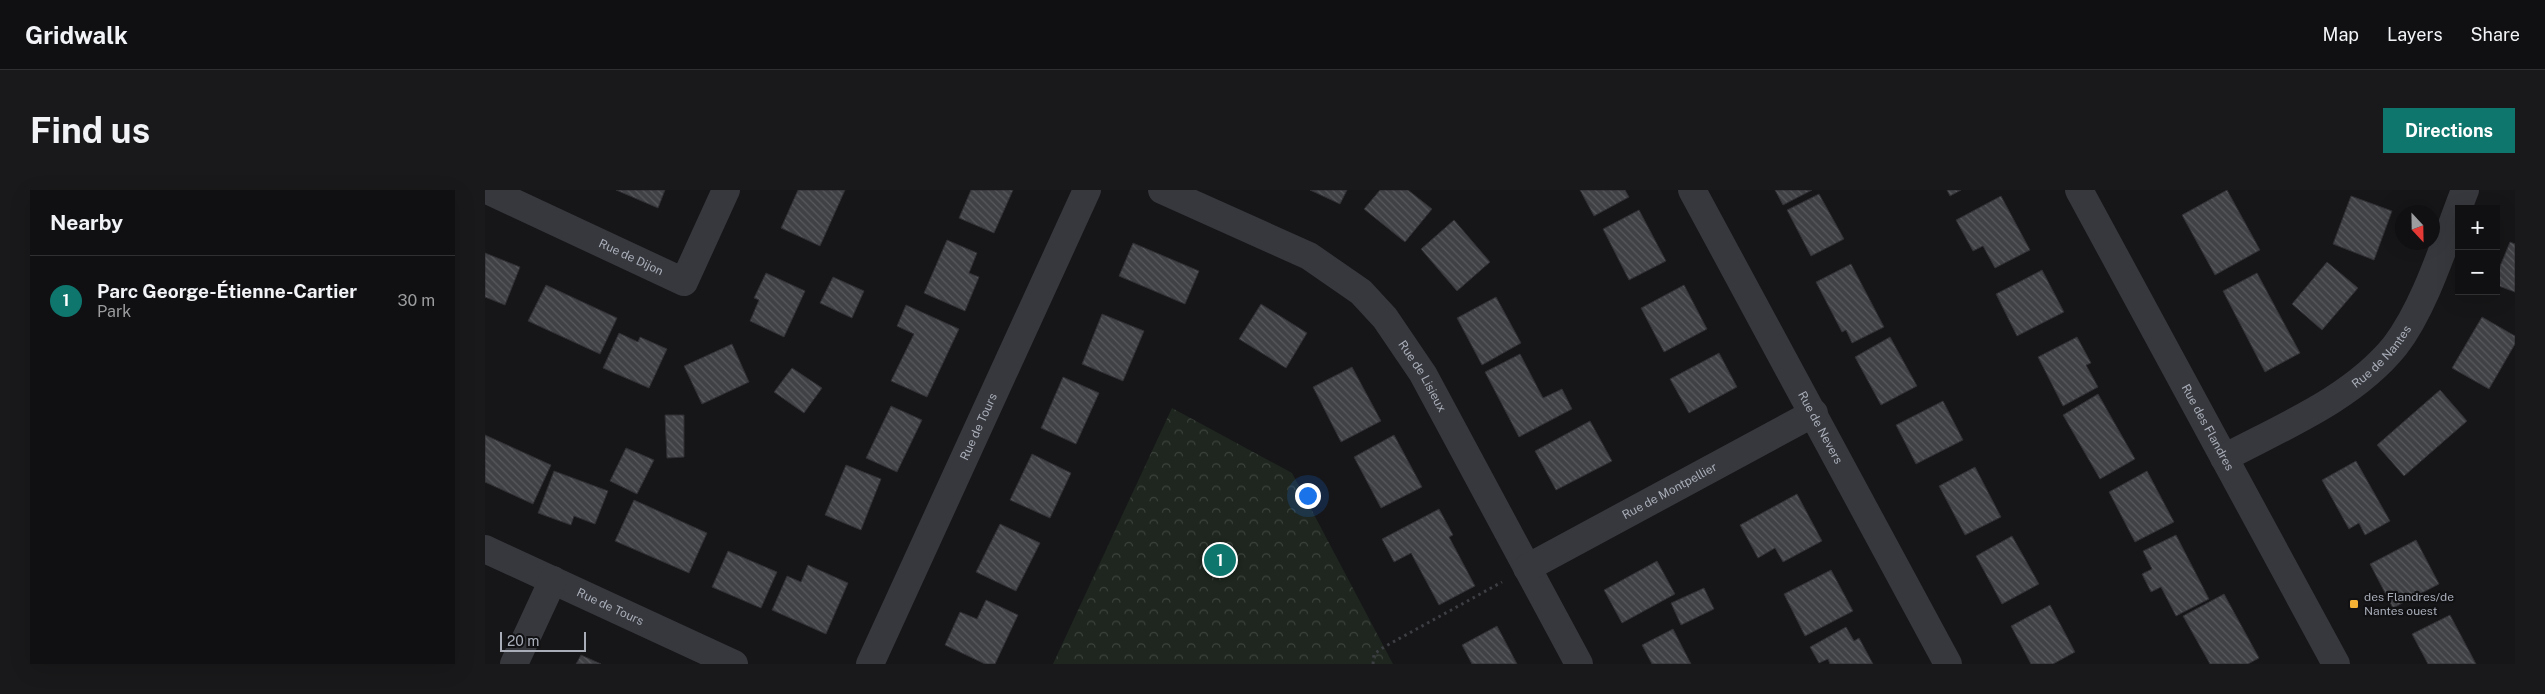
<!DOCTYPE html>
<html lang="en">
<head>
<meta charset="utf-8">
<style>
  body { margin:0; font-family:"Public Sans",sans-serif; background:#19191b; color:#f1f3f6 }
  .controls { position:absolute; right:15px; top:15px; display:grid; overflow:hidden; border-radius:0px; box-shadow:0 5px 20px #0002 }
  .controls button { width:45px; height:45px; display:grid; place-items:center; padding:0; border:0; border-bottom:1px solid #303032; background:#101012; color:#f1f3f6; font:25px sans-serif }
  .compass { position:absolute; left:1910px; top:15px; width:45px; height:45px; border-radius:50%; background:#101012; box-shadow:0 5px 20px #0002; rotate:158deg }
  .scale { position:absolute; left:15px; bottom:12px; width:86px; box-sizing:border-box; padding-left:5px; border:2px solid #a8adb8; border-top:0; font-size:14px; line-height:18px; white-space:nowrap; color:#a8adb8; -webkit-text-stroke:4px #111113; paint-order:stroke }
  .you { position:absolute; left:822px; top:305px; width:18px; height:18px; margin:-12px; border:4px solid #fff; border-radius:50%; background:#1a73e8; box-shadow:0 0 0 8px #1a73e833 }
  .badge { display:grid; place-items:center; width:32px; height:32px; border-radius:50%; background:#0f766e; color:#fff; font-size:16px; font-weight:700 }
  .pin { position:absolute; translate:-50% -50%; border:2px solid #fff; box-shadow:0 1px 5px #0006 }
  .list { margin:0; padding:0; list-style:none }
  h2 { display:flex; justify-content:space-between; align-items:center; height:65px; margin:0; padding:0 20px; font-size:21px }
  h2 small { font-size:16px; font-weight:400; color:#9c9d9f }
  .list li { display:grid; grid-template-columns:32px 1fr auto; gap:15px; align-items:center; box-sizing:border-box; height:90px; padding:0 20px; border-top:1px solid #303032 }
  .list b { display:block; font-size:19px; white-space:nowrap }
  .list p { margin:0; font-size:16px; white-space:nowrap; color:#9c9d9f }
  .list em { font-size:16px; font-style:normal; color:#9c9d9f }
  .map { position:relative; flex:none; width:2030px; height:474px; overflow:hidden; border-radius:0px }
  header { display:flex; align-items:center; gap:30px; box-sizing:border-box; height:70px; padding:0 25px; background:#101012; border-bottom:1px solid #303032 }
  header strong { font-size:24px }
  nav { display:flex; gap:28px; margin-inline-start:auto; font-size:18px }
  .intro { display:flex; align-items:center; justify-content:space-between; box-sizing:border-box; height:120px; padding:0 30px }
  h1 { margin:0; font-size:35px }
  .button { padding:12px 22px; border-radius:0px; background:#0f766e; color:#fff; font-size:18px; font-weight:700 }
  main { display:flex; gap:30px; padding:0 30px }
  aside { flex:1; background:#101012; border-radius:0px; box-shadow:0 5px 20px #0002 }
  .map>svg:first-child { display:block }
  .park { fill:url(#park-crowns) }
  .building { fill:url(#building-back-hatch); stroke:#303034 }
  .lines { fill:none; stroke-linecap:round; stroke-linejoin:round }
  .path { stroke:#3d3f44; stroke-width:3; stroke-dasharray:2.5 4; stroke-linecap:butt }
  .minor { stroke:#37383d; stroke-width:28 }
  .poi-dot { fill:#f2b134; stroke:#111113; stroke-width:2 }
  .labels { text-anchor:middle; stroke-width:4.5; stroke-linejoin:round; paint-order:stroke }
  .street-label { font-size:12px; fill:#a8adb8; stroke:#111113 }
  .poi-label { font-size:12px; fill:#a8adb8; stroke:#111113; text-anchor:start }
</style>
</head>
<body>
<header>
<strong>Gridwalk</strong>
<nav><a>Map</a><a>Layers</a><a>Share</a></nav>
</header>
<div class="intro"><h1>Find us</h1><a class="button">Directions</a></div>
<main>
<aside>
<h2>Nearby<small></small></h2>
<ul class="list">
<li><span class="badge">1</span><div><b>Parc George-Étienne-Cartier</b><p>Park</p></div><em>30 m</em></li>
</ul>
</aside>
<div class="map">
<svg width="2030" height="474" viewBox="0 0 2030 474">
  <defs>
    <pattern id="park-crowns" width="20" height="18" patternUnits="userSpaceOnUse" patternTransform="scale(1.25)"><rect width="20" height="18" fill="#1e261f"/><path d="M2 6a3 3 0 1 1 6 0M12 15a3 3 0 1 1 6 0" fill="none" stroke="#3c433d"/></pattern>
    <pattern id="building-back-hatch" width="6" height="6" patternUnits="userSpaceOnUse" patternTransform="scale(1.25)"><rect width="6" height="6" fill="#404145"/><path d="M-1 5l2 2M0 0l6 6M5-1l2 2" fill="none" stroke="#595a5e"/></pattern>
  </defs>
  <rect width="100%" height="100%" fill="#161618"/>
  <polygon class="park" points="687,218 807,283 908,474 568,474"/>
  <g class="building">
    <polygon points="131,0 180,0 173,18"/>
    <polygon points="313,0 360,0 335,56 296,38"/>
    <polygon points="486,0 528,0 509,43 474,28"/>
    <polygon points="825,0 862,0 855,14"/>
    <polygon points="895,0 923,0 947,19 920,52 879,19"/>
    <polygon points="1095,0 1140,0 1144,7 1109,26"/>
    <polygon points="1290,0 1327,0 1298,15"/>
    <polygon points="1462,0 1476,0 1465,6"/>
    <polygon points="1742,0 1775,60 1730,85 1697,25"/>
    <polygon points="1334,4 1359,49 1326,66 1302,20"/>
    <polygon points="1516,6 1545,60 1510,78 1498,56 1488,61 1471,30"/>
    <polygon points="1866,6 1907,21 1889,70 1848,54"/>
    <polygon points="1154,20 1181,71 1144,90 1118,39"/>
    <polygon points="969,30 1005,72 972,101 936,59"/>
    <polygon points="462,50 492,63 484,83 494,87 480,121 439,103"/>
    <polygon points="2025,52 2030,54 2030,102 2011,95 2011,86"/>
    <polygon points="648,53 714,81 700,114 634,86"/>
    <polygon points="0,63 35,77 20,115 0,107"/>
    <polygon points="1842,72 1873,98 1837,140 1807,114"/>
    <polygon points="1366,74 1399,137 1367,153 1361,140 1357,142 1331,92"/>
    <polygon points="1557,80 1579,122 1532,146 1511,104"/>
    <polygon points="281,83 320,101 299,147 265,131 274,110 269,108"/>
    <polygon points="1772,83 1815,163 1780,182 1738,101"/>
    <polygon points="348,87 379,101 367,128 335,113"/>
    <polygon points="61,95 132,128 115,164 43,131"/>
    <polygon points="1199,95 1222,139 1179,162 1156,118"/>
    <polygon points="1011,107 1036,153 997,175 972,128"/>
    <polygon points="776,114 822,143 801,178 754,149"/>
    <polygon points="421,115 474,139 442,207 406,191 429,144 412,136"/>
    <polygon points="617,124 659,141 638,191 597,174"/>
    <polygon points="1997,127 2030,146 2030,154 2004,199 1967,178"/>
    <polygon points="134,143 153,152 155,147 182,159 164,198 118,178"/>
    <polygon points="1405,147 1432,196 1396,215 1370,167"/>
    <polygon points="1592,147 1606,173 1601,175 1613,197 1578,216 1553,167"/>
    <polygon points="247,154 264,192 217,214 199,176"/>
    <polygon points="1234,163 1252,197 1204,223 1185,189"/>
    <polygon points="1035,164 1058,208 1077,199 1087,219 1034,247 1000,182"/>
    <polygon points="867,177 896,231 856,252 828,197"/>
    <polygon points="307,178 337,198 319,223 289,202"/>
    <polygon points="578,187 614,203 591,254 556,238"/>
    <polygon points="1955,200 1982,231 1919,286 1892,255"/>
    <polygon points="1613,204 1650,269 1615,289 1578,225"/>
    <polygon points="1458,211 1478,250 1431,274 1411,235"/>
    <polygon points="406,216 437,230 412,282 381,268"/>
    <polygon points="180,225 199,225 199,267 182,268"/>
    <polygon points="1105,231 1127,271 1071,300 1050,261"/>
    <polygon points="0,245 66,275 48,314 0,292"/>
    <polygon points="909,245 937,297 896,318 869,267"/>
    <polygon points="141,258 169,270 152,304 125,291"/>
    <polygon points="547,264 586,283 565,328 525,310"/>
    <polygon points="1871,271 1905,331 1880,345 1874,333 1864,339 1837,290"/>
    <polygon points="361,275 396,289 376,340 340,325"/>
    <polygon points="1490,277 1516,327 1480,345 1454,296"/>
    <polygon points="69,281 123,301 110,334 89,326 86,335 53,323"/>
    <polygon points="1662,281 1689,332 1650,352 1624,302"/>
    <polygon points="1312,304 1337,351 1298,372 1290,358 1273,368 1255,335"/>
    <polygon points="149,310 222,343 204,383 130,351"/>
    <polygon points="954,319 968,345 964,347 990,396 954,415 926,363 909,372 897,349"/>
    <polygon points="515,334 555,353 531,401 491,382"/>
    <polygon points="1691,345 1724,409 1691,426 1676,397 1666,402 1657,384 1667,379 1658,361"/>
    <polygon points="1527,346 1554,394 1517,414 1491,366"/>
    <polygon points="1931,350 1954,394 1908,418 1885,374"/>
    <polygon points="243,361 292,382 276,418 227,397"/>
    <polygon points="1172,371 1190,404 1137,433 1119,400"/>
    <polygon points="323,375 363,393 341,444 287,420 302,386 316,392"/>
    <polygon points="1346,380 1368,421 1320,446 1299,404"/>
    <polygon points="1219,398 1229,419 1196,435 1186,413"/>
    <polygon points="1739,404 1774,468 1763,474 1725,474 1698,426"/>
    <polygon points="501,410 533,425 510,474 500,474 460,455 475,422 492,429"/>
    <polygon points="1565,415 1590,462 1568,474 1546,474 1526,436"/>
    <polygon points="1965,425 1991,474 1943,474 1927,444"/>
    <polygon points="1012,436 1032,474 987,474 977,455"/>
    <polygon points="1361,437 1369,451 1374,448 1388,474 1345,474 1343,469 1334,473 1325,457"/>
    <polygon points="1188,439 1206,474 1167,474 1157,455"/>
    <polygon points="96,465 116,474 91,474"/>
  </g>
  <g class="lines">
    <polyline class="path" points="888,474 889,464 899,457 1017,392"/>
    <g class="minor">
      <path id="s1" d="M2,0l197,92 42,-92"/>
      <path id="s2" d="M677,0l147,66 52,36 24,26 38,56 156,290"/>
      <path id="s3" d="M1207,0l256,474"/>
      <path id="s4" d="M1594,0l257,474"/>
      <path id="s5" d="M1739,268c58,-31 128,-59 171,-112 31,-40 51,-108 70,-156"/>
      <path id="s6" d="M0,359l249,115"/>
      <path id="s7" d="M1042,378l287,-155"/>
      <polyline points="29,474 68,390"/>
      <path id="s8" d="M385,474l217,-474"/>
    </g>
  </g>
  <rect class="poi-dot" x="1864" y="409" width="10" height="10" rx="2.5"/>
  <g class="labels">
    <g class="street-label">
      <text dy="4" stroke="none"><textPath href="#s1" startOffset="159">Rue de Dijon</textPath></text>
      <text dy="4" stroke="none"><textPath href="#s5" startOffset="189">Rue de Nantes</textPath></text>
      <text dy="4" stroke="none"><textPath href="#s2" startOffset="329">Rue de Lisieux</textPath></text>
      <text dy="4" stroke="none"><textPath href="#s8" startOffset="261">Rue de Tours</textPath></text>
      <text dy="4" stroke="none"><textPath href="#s3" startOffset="270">Rue de Nevers</textPath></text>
      <text dy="4" stroke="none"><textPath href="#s4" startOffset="270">Rue des Flandres</textPath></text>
      <text dy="4" stroke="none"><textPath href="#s7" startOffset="162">Rue de Montpellier</textPath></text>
      <text dy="4" stroke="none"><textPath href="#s6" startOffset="138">Rue de Tours</textPath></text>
    </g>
    <g class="poi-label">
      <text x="1879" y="411">des Flandres/de<tspan x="1879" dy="14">Nantes ouest</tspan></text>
    </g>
  </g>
</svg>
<div class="controls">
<button>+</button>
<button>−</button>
</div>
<svg class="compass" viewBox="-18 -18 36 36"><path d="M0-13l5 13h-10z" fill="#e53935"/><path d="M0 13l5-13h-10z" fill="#9c9d9f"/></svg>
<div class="scale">20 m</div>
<div class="you"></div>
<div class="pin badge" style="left:735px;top:370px">1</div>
</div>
</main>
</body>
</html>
